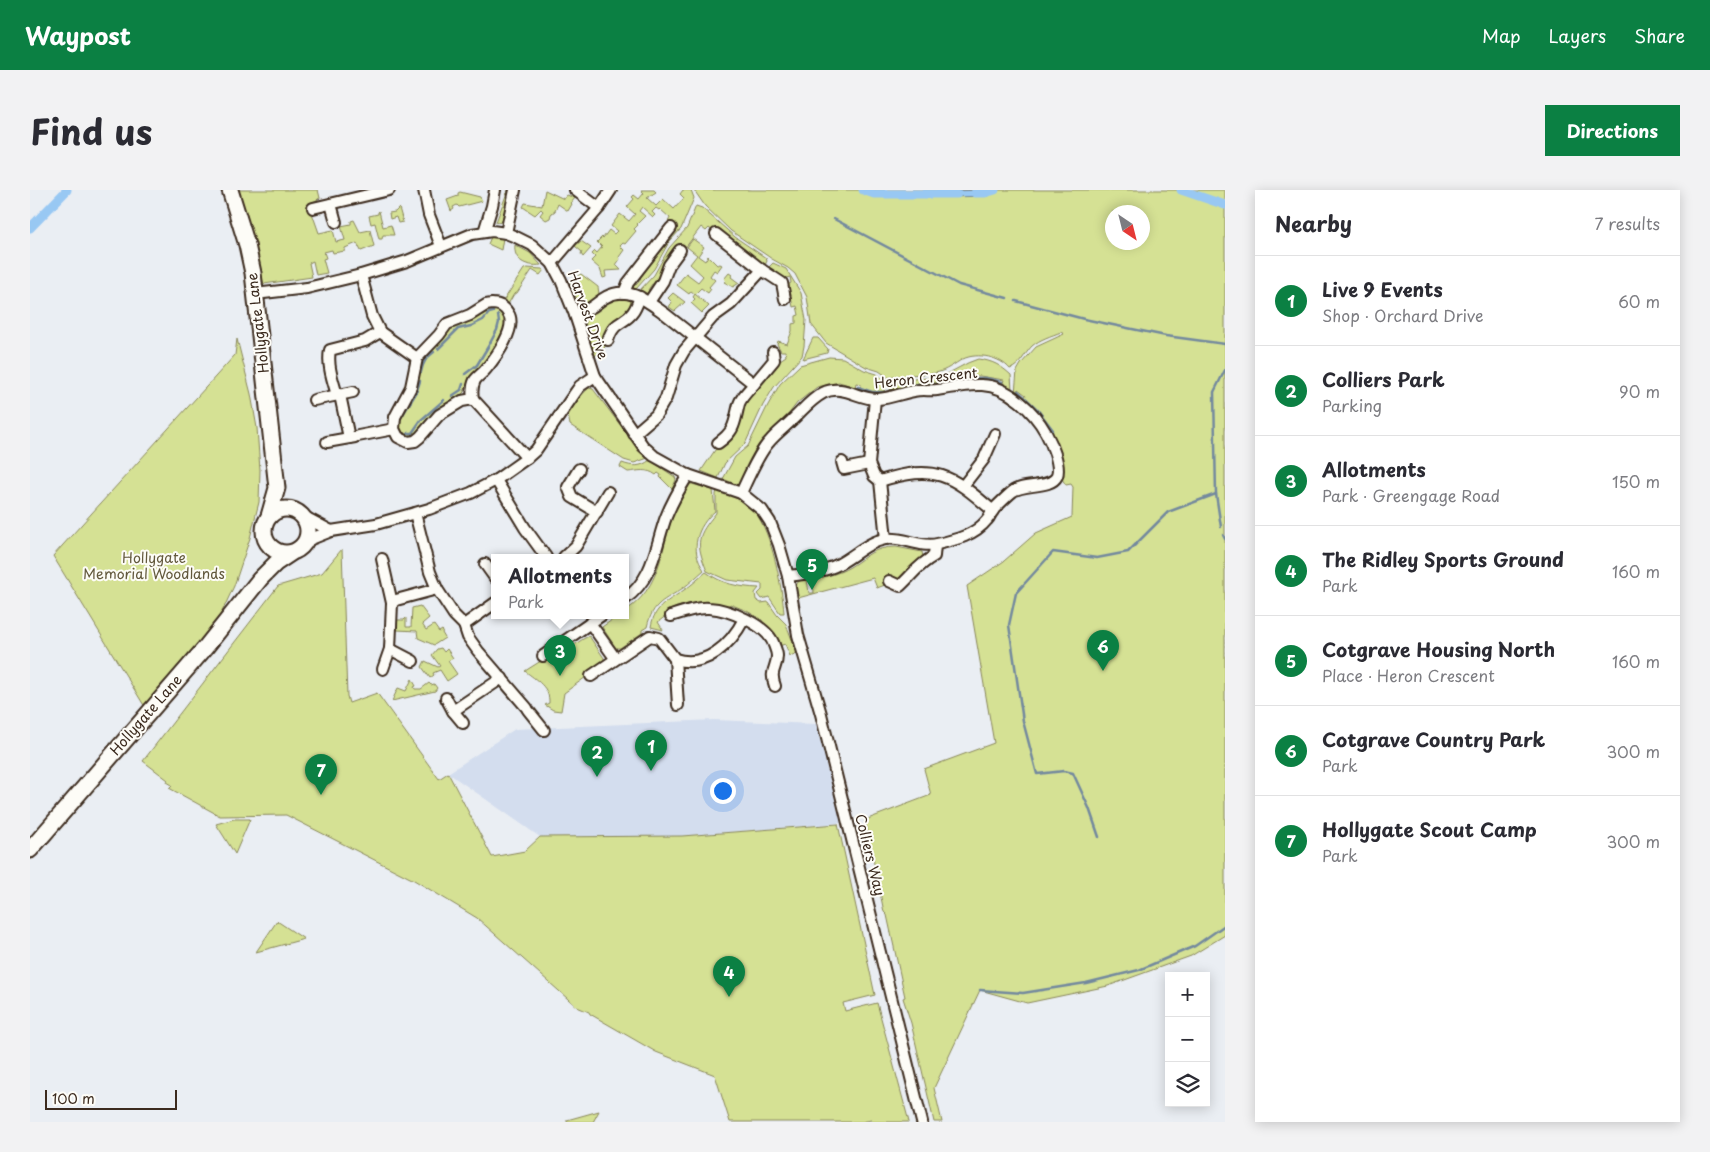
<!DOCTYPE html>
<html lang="en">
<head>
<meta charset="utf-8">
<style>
  body { margin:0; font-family:"Playpen Sans",sans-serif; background:#f2f2f3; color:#2b2b33 }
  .controls { position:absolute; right:15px; bottom:15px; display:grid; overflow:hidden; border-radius:0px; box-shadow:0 2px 12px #0003 }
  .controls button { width:45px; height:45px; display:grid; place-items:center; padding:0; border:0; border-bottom:1px solid #e1e1e2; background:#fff; color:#2b2b33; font:25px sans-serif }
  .compass { position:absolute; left:1075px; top:15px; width:45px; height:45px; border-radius:50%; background:#fff; box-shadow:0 2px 12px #0003; rotate:145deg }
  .scale { position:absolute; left:15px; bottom:12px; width:132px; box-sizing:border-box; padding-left:5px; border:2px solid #3b2a1e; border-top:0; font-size:14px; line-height:18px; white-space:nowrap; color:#3b2a1e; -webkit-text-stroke:4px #fdfcf7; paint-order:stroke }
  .you { position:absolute; left:692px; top:600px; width:18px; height:18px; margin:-12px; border:4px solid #fff; border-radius:50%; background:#1a73e8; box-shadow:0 0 0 8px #1a73e833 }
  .badge { display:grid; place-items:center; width:32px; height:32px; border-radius:50%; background:#0b8043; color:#fff; font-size:16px; font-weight:700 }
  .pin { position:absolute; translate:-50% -41px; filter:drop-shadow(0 1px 2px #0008) }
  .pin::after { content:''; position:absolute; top:26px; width:18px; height:15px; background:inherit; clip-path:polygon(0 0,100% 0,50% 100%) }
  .popup { position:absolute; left:461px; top:364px; width:138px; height:65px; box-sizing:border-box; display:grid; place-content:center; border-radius:0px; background:#fff; filter:drop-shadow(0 1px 4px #0005); font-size:16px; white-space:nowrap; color:#7c7c81 }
  .popup b { font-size:19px; color:#2b2b33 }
  .popup::after { content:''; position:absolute; left:50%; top:100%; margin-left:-10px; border:10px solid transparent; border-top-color:#fff }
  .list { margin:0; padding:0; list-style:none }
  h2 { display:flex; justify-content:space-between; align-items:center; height:65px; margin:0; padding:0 20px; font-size:21px }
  h2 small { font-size:16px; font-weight:400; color:#7c7c81 }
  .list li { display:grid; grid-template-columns:32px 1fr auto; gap:15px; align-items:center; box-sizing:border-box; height:90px; padding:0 20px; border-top:1px solid #e1e1e2 }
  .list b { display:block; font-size:19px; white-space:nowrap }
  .list p { margin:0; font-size:16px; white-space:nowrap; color:#7c7c81 }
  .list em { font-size:16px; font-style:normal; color:#7c7c81 }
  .icon { flex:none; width:28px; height:28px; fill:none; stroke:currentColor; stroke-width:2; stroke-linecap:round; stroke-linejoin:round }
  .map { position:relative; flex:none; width:1195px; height:932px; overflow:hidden; border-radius:0px }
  header { display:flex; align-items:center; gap:30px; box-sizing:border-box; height:70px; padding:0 25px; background:#0b8043; color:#fff }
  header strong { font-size:24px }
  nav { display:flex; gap:28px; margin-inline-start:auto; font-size:18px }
  .intro { display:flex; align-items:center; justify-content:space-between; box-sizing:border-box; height:120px; padding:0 30px }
  h1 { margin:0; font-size:35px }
  .button { padding:12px 22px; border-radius:0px; background:#0b8043; color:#fff; font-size:18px; font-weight:700 }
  main { display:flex; gap:30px; padding:0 30px }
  aside { flex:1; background:#fff; border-radius:0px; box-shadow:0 2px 12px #0003 }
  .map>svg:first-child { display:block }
  .built { fill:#d3ddee }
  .green { fill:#d5e194; stroke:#888659; fill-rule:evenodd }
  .water { fill:#98c8f3; stroke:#73899e }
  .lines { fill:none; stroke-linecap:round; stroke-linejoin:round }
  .stream { stroke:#73899e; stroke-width:2.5 }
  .canal { stroke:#98c8f3; stroke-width:9 }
  .street-casing { stroke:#3b2a1e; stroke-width:14 }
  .secondary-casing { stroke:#3b2a1e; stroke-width:19 }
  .street { stroke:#fdfcf7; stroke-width:10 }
  .secondary { stroke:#fdfcf7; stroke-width:15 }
  .labels { text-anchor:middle; stroke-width:4; stroke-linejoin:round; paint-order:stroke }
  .street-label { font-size:14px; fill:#3b2a1e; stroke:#fdfcf7 }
  .park-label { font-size:14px; fill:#62583c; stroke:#fdfcf7 }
</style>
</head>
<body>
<header>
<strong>Waypost</strong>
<nav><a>Map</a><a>Layers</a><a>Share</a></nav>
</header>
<div class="intro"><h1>Find us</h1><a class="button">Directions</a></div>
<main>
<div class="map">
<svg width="1195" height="932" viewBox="0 0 1195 932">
  <rect width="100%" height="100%" fill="#eaeef3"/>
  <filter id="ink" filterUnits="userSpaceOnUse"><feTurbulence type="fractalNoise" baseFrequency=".02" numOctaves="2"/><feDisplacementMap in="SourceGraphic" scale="10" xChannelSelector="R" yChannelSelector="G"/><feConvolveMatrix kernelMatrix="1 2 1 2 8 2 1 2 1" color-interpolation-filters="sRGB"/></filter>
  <g filter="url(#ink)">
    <polygon class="built" points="684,530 786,534 811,633 652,646 510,647 418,583 485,539"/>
    <g class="green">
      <polygon points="205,0 288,0 290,8 281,13 282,23 289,43 303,40 306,52 315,50 311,36 321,34 321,31 324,30 330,42 340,40 344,56 331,61 327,53 315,58 315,61 303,63 302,60 294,62 296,68 293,69 297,83 286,85 283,71 279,73 282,87 234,94"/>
      <polygon points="478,0 480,0 476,23 474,22 473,27 475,28 474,33 466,32"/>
      <polygon points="515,0 534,9 537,5 545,8 541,13 542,14 538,21 528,14 525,21 521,24 520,28 516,30 510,25 513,21 511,19 505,25 493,17 495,13 512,16"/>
      <polygon points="611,0 624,0 626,2 617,8 626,16 633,9 644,19 654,8 650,4 653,0 661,0 664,8 651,39 639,52 624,79 606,99 600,97 603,93 606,95 611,89 608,86 613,84 637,51 639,36 637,34 640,28 630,19 629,20 626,18 622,22 625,25 623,27 612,17 609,21 615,26 607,34 608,35 604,39 606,41 595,54 593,53 590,56 594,60 589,67 590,69 586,75 591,80 575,81 576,87 573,88 570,79 561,71 565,67 562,64 565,61 567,63 572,57 567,52 572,47 573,48 579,40 584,44 587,41 581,36 590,24 599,31 605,24 597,17 604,9 602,7 604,5 609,9 614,3"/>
      <path d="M664,0h531v745l-34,21 -83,30 -81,17 -47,-13 -46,98 8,34h-8l-23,-99 -8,-25 2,-1 -18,-82 -3,-3 -19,-92 66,-25 -7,-26 70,-26 -27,-157 37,-25 32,-28 36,-16 1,-30 -2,-3 -5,1 -4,-6v-7l-39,-71 3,-6 -8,-6 -2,5 -1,-1 2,-22 4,-7 15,-17 28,-13 -3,-2c-10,4 -21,7 -29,14 -7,7 -12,20 -22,23 -10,-12 -32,-17 -47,-10 -9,5 -17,12 -28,14 -15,2 -31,1 -46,5l-10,-7 -13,-4 -40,-24 -15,-19 -4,-27 -12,-23 -7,-6 -16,-9 -41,-28 -26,-25zM1082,22h30v30h-30z"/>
      <polygon points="430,2 450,7 452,11 429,17 427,15 423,17 424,19 421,21 417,10 428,6 428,3"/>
      <polygon points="666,16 672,18 705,47 736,68 737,71 735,75 720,63 718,65 697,48 697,45 689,38 685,43 679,38 676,41 671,37 652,62 645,57 628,91 625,95 622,94 618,100 620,102 618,104 610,100 624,85 639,58 657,38"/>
      <polygon points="369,18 373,32 368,33 366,27 360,29 359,23 365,22"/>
      <polygon points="349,21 353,37 361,35 364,45 353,45 352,49 349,49 345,33 341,34 339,26 348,24 348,22"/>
      <polygon points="461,47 473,48 471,60 458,54"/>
      <polygon points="663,49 674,57 668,66 675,71 678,66 687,75 690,74 692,75 687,82 684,80 680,86 685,90 679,97 681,99 678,103 671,98 665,104 679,116 672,123 661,113 665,109 663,107 665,104 661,101 659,104 647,95 656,83 668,92 673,86 660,74 667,65 657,57"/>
      <polygon points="551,51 561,58 553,67 551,64 552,62 545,56"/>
      <path d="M485,55l15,8 11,12c-14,2 -28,-4 -26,-20z"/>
      <polygon points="743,73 756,79 771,103 776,130 774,156 772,166 744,197 733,215 715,254 695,273 688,288 671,281 716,214 714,212 747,172 756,166 755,161 751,161 747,154 748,151 757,154 762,141 762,134 766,133 766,126 769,125 767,116 763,117 761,107 757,108 756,96 761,93 760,87 753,89 738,78"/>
      <polygon points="497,78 512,79 514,80 510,85 502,80 487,103 484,104 477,116 472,113 494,79"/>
      <polygon points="699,83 702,85 701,87 709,93 703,97 694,92 696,91 694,89"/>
      <polygon points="551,84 568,97 569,104 559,112 552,115 547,110 540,91"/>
      <polygon points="643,103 655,112 645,121 639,117 642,112 638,108"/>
      <path d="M590,108l13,3 -4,10 -24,29v7l-4,4 -6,5 -11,-37c3,-3 6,-3 11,-6 9,-5 13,-13 25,-15z"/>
      <polygon points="459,118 468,119 474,125 475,135 464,159 452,178 440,187 434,202 430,206 405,221 396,230 389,242 380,247 372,245 367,239 369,227 386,199 392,173 395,166 412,151 415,144 423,136 441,131"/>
      <polygon points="783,148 788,148 798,159 797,163 773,169"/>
      <polygon points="207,149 221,204 227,238 230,280 229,312 220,348 204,396 191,424 173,449 115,517 23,366 205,165"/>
      <polygon points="799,167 813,168 834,180 847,184 855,191 854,204 845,204 830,199 831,194 826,193 825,197 809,192 787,197 767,213 755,229 735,248 723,265 716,282 708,295 693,289 705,267 718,256 738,215 750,194 770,175"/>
      <path d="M948,169c15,2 22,6 33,16l1,15 -2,1 -8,-5 2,-6 -24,-4h-17l-22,6 -22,1 -29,7 3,-7c15,-6 32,-3 48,-7 13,-4 23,-13 37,-17z"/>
      <polygon points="559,198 563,199 609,260 618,268 604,273 594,270 540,235 538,225 546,210"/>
      <path d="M620,270l25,17 1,3 -4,9 -12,-12 1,-2 -3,-2 -2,2c-9,-7 -18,-4 -28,-3l-8,-5 2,-4c11,4 19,4 28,-3z"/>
      <path d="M659,294h3l21,6 2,21c-18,15 -26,39 -11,59 -7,6 -14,13 -21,18 -19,13 -30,14 -36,39l-5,3v3l-22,15h-4l-14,-21 17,-12h6v-4c47,-29 33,-89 64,-127z"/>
      <path d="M687,301c14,4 28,10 38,21 17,22 27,74 29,101h-4l-11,-16 -7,2 -4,-5 4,-4v-6l-35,-4 -20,-9c-12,-29 -10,-35 9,-58v-19z"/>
      <path d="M866,357l26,5 1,5 -13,10 -4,10 -29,11 -4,-10 -75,20 -2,-13 3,-4 8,-2 2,14h5l-1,-15c13,-1 25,-4 37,-11 18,-11 23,-20 46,-20z"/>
      <polygon points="312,359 317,506 319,513 347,503 409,589 418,583 462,667 495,661 510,647 652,646 808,634 845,805 813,813 815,821 847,813 879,932 842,932 841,930 832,932 700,932 685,885 626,862 560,824 559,822 547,817 447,728 384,690 256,625 190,626 139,598 142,595 137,592 138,590 113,571 248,396 292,383"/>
      <path d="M676,382c16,12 32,15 53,16l-4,5 1,7 5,3 7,-1 9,13 9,9 11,29 -7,3 -5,-12 -6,2 -3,-9 -11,-12 -3,-5 -15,-9 -17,-7 -1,2c-19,-6 -46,-4 -63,6l1,3 -9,7 5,8 -12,-3c3,-21 18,-26 33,-37 8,-5 15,-12 22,-18z"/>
      <polygon points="390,416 399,428 392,434 396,440 404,435 409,442 412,440 413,441 412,443 415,448 404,455 388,448 387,441 367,440 367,430 374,430 376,428 376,437 381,437 382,418"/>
      <path d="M559,446l15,22v6l-40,29 -3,18 -8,-1 -8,-5 4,-2c1,-16 -13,-23 -24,-32l19,-12 5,3 34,-23z"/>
      <polygon points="411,458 414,462 417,459 423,468 418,471 427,484 417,491 410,480 403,483 404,485 400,488 392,477 395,471 408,477 410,476 402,465 407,459"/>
      <polygon points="382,489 386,496 384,497 385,499 391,499 399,493 401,495 404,494 407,498 405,501 362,511 368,498 376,501"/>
      <polygon points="204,629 220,629 205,664 186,634"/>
      <polygon points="247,731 274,749 226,762"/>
      <polygon points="569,921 563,932 537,932 537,930"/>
    </g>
    <polygon class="water" points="958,0 956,3 958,6 920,7 917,4 919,1"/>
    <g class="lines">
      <g class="stream">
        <polyline points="804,29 929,95 977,108"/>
        <polyline points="986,111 1054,129 1136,146 1195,154"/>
        <polyline points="408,159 428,139 441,136 453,130 459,123 463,122"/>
        <path d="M391,182c2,-10 5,-14 13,-20"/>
        <polyline points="435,184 447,175 459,155 467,140 469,132 468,125"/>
        <polyline points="828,197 842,202 855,202"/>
        <polyline points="988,201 1007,219 1023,240"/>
        <polyline points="861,202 888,194 900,195 917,193 930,188 956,188 972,192"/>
        <polyline points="422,206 431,200 433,194"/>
        <polyline points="369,231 386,203 390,191"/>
        <polyline points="378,243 382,243 391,230 414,210"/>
        <polyline points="1191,337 1186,304 1184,202 1195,180"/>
        <polyline points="1193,345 1195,349"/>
        <polyline points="1069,647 1059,618 1043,583 1034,581 1007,584 993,531 979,435 986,403 1023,362 1067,368 1098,362 1138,322 1186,304"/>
        <polyline points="950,800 993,803 1056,793 1109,780 1165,756 1195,735"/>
      </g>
      <g class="canal">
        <polyline points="833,0 844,4 927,4"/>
        <polyline points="1151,0 1195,15"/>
        <polyline points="945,3 955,3 965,0"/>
        <polyline points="0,38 37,0"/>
      </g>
      <g class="street-casing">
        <g id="street">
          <polyline points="394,0 399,25 411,56"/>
          <polyline points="545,0 569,18"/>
          <polyline points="301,14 306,32"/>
          <polyline points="283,18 359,0"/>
          <polyline points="454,42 462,16 465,0"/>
          <polyline points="476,43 485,0"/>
          <polyline points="686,44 732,80 752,93 755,109"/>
          <polyline points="522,73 569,18 581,0"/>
          <polyline points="331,85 342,126 350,142 387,168"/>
          <polyline points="594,103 598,93 641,38"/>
          <polyline points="225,104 277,98 331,85 377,71 442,44 462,41 476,43 486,47 502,55 522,73 531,90 545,125 565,186 613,256 624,266 658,285 711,303 732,320 740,332 749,355 758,386 768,445 791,524 892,932"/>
          <polyline points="619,112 633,91 639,75 650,60"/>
          <path d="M462,114c7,0 12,2 16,9 10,14 -12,44 -22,56 -3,4 -8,7 -11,11 -3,6 -3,13 -2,19l-11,2 -23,14 -19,22 -5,4 -7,1 -10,-5 -4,-8 1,-12 16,-30 6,-29 22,-23 8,-11 23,-9 16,-10z"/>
          <path d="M545,125c5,-2 10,-4 15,-7 6,-3 10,-8 16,-11 22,-12 41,4 58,16l90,71c-5,6 -13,13 -15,20 -5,19 -3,26 -21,39"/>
          <path d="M578,150c7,-21 16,-15 25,-28 3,-4 5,-10 7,-15"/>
          <polyline points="724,194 744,170 743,162"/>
          <path d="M307,205c-4,-14 -10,-30 -7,-45l35,-9 15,-9"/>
          <polyline points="310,205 319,248"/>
          <polyline points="443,209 497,268"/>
          <polyline points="845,209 839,274 844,286 850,291 856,349"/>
          <polyline points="284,210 323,202"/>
          <polyline points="604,244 626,225 636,208 646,175 654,161 683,127 701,114 732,80"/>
          <polyline points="328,246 364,239"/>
          <polyline points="297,252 325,247"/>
          <polyline points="812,272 814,279 839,274"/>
          <polyline points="549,279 538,297 542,307 567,322"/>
          <polyline points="466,290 495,338 516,367"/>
          <path d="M850,291c55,-17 71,-7 113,30"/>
          <polyline points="933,296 954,269 965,244"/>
          <path d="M711,303c7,-15 18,-41 29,-52 7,-8 15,-14 22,-21 11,-10 18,-20 31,-27 20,-10 36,7 55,6 13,-1 24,-6 36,-8 8,-2 16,0 23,-1 15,-2 29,-6 45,-5 26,1 52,26 64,48 5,9 15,32 11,43 -6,13 -34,7 -45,16 -6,5 -13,12 -19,18 -2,3 -3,7 -6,10 -12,15 -31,20 -50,24 -18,4 -34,-8 -52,-5 -17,3 -31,17 -46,25 -15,8 -34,10 -51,12"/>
          <polyline points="385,323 400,382 407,399 424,425 434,435 438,447 448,461 497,518"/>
          <polyline points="271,325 301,341"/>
          <polyline points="276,351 301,341 346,334 399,319 441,303 466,290 497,268 506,260 545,203 550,196 565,186"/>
          <polyline points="534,367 546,356 578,302"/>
          <polyline points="352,369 362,413"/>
          <polyline points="455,374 465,388"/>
          <path d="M859,391l11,5c13,-12 18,-21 34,-30l1,-11"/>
          <path d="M595,409c29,-21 30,-52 41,-82 6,-15 14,-29 22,-42"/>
          <path d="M641,426c12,-4 26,-9 38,-8 19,1 59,17 65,37 1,3 3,7 3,11 0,13 -8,14 -2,30"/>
          <polyline points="560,433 585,468"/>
          <polyline points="434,435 465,413"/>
          <polyline points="360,459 383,471"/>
          <polyline points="513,466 572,425"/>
          <polyline points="645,469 648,515"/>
          <polyline points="353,479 360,459 362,413 366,410 407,399"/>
          <path d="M561,486l59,-40 9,2 16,21c31,10 56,-15 69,-40"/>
          <polyline points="416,508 423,521 433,533"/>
          <polyline points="498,520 514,540"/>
          <polyline points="423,521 472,488"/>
        </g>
      </g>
      <g class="secondary-casing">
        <g id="secondary">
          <polyline points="200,0 217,55 223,83 247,298 239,326"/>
          <circle cx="256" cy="341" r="22"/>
          <polyline points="0,660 175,458 230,389 246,373 261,363"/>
        </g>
      </g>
      <use href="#street" class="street"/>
      <use href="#secondary" class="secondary"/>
    </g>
  </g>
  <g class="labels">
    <g class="street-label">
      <text transform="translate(558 125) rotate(70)" y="5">Harvest Drive</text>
      <text transform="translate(228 133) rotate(-97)" y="5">Hollygate Lane</text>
      <text transform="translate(896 188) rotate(-6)" y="5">Heron Crescent</text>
      <text transform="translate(116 525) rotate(-49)" y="5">Hollygate Lane</text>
      <text transform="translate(840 665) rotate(76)" y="5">Colliers Way</text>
    </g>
    <g class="park-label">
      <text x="124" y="373">Hollygate<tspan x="124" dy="16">Memorial Woodlands</tspan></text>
    </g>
  </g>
</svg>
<div class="controls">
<button>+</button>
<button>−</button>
<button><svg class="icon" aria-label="layers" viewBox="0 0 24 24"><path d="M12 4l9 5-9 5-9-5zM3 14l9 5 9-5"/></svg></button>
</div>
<svg class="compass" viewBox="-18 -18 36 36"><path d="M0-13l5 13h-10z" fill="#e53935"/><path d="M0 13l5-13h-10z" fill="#7c7c81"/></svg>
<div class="scale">100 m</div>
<div class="you"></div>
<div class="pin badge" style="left:621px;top:581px">1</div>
<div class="pin badge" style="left:567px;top:587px">2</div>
<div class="pin badge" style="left:530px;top:486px">3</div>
<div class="popup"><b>Allotments</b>Park</div>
<div class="pin badge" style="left:699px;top:807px">4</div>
<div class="pin badge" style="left:782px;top:400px">5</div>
<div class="pin badge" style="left:1073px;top:481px">6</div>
<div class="pin badge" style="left:291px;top:605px">7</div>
</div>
<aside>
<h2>Nearby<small>7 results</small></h2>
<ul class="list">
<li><span class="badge">1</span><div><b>Live 9 Events</b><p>Shop · Orchard Drive</p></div><em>60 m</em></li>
<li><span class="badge">2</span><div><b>Colliers Park</b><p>Parking</p></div><em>90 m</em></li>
<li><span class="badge">3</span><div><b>Allotments</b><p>Park · Greengage Road</p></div><em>150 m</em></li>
<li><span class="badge">4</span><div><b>The Ridley Sports Ground</b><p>Park</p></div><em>160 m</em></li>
<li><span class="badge">5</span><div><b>Cotgrave Housing North</b><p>Place · Heron Crescent</p></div><em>160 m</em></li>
<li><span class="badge">6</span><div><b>Cotgrave Country Park</b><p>Park</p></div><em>300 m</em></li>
<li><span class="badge">7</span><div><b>Hollygate Scout Camp</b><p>Park</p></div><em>300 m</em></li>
</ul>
</aside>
</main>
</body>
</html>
